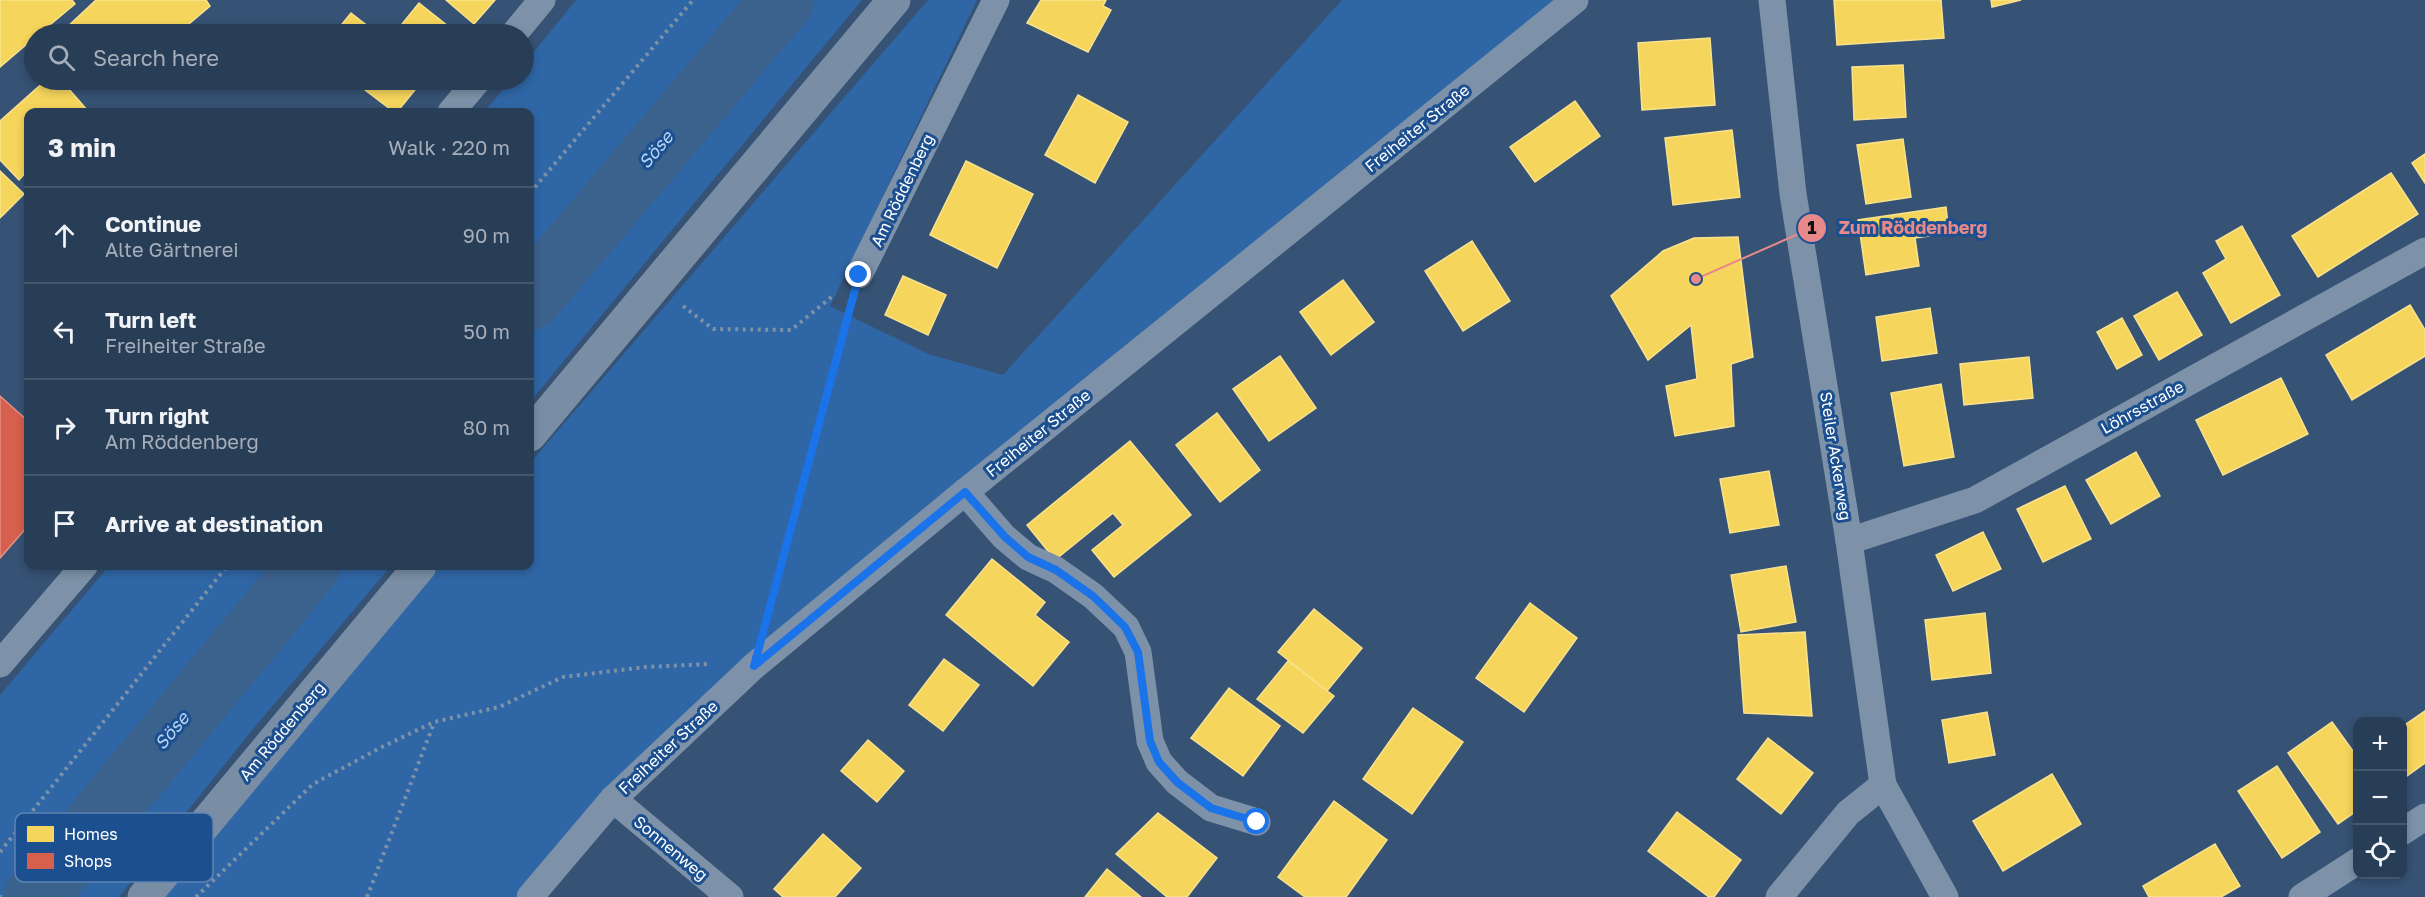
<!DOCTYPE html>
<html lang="en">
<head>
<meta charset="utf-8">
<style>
  body { margin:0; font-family:"Golos Text",sans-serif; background:#344961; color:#f1f3f6 }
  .controls { position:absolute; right:18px; bottom:18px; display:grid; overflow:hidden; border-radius:12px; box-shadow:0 3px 9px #0003 }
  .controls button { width:54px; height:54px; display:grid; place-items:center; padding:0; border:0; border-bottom:2px solid #44576d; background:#283e57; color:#f1f3f6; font:30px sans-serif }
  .stop { position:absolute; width:18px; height:18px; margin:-14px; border:4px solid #1a73e8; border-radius:50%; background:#fff }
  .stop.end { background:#1a73e8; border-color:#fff; box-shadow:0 2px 6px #0008 }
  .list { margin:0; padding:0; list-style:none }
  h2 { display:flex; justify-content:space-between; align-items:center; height:78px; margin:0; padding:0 24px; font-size:26px }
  h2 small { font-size:20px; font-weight:400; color:#a5aeba }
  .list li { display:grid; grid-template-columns:39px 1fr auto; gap:18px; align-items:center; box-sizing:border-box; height:96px; padding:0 24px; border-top:2px solid #44576d }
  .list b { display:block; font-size:22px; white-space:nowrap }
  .list p { margin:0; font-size:20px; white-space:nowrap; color:#a5aeba }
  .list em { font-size:20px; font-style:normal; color:#a5aeba }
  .icon { flex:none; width:33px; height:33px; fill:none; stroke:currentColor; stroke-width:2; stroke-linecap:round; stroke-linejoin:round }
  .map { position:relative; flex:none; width:2425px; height:897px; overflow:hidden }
  .search { position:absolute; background:#283e57; box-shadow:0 3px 9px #0003; left:24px; top:24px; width:510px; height:66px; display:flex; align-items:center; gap:15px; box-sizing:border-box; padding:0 21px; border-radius:33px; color:#a5aeba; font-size:22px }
  .panel { position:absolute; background:#283e57; box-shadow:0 3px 9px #0003; left:24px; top:108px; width:510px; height:462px; border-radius:12px }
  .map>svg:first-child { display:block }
  .green { fill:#2f66a5 }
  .homes { fill:#f6d55c; stroke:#f9e28d; stroke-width:1.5 }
  .shops { fill:#d6604d; stroke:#e29082; stroke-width:1.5 }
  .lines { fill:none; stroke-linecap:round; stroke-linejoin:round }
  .river { stroke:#3b618d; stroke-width:63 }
  .path { stroke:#7d92a8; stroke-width:4; stroke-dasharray:3 4.5; stroke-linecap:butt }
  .street { stroke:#7d92a8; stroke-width:27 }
  .secondary { stroke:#798da4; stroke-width:33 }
  .route { stroke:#1a73e8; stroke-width:8 }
  .labels { text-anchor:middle; stroke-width:6; stroke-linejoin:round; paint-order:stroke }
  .street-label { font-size:16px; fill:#fff; stroke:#1b4f8f }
  .water-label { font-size:18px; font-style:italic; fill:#b5d3f5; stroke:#1b4f8f }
  .key { fill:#1b4f8f; stroke:#5f84b1; stroke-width:1.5 }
  .key-label { font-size:16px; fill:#fff }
  .leader { fill:none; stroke:#e88989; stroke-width:2 }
  .callout-dot { fill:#e88989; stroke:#1b4f8f; stroke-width:2 }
  .mark-label { font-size:18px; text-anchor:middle; font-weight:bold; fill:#111 }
  .callout-label { font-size:18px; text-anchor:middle; font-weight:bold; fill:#e88989; stroke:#1b4f8f; stroke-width:6; stroke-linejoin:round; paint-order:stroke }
</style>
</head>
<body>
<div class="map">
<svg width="2425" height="897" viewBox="0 0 2425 897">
  <rect width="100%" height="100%" fill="#365274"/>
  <g class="green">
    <polygon points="576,0 862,0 530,402 530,112 484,112 511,80 524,80 524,64"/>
    <polygon points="928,0 977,0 830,306 928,354 1003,375 1342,0 1555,0 604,791 515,897 163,897 263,773 441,566 530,566 530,463"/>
    <polygon points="109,566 391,566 248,735 119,897 0,897 0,695"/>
  </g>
  <g class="homes">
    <polygon points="0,0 72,0 75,4 39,34 34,34 34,38 0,67"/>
    <polygon points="96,0 206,0 210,6 177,34 68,34 64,30"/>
    <polygon points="446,0 495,0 474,24"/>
    <polygon points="1041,0 1106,0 1103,6 1111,10 1088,52 1027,23"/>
    <polygon points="1834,0 1941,0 1944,38 1837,45"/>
    <polygon points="1991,0 2021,0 1992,7"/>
    <polygon points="419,3 458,34 394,34"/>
    <polygon points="351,13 378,34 334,34"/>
    <polygon points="1710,38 1715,105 1642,110 1638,43"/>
    <polygon points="1903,65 1906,117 1854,120 1852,67"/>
    <polygon points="46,80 61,80 88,111 28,112 28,170 19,180 0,160 0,121"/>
    <polygon points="352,80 423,80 397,112 394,112"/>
    <polygon points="1078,95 1128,122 1095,183 1045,155"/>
    <polygon points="1575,101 1600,136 1535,182 1510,147"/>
    <polygon points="1732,130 1740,197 1673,205 1665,138"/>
    <polygon points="1903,139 1911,197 1866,204 1857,145"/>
    <polygon points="2425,154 2425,183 2412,163"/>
    <polygon points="966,161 1033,194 997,268 930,235"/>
    <polygon points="0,171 24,194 0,218"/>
    <polygon points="2391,173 2418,214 2318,277 2292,236"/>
    <polygon points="1946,207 1949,233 1915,238 1919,266 1866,275 1858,220"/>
    <polygon points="2242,226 2280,295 2231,323 2203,273 2226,259 2216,241"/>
    <polygon points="1738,237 1753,357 1731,364 1734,426 1675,436 1666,386 1697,379 1691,325 1648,360 1611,296 1663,251 1694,238"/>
    <polygon points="1472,241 1510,301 1463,331 1425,271"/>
    <polygon points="903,276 946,295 928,335 885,315"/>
    <polygon points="1343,280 1374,322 1331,355 1300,312"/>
    <polygon points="2177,292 2202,335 2159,360 2134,316"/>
    <polygon points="2410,305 2425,330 2425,356 2352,400 2326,355"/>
    <polygon points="1930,308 1937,353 1882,361 1876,317"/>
    <polygon points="2122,318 2142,355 2117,369 2097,332"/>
    <polygon points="1280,356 1316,408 1269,441 1233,389"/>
    <polygon points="2029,357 2033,398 1964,405 1960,364"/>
    <polygon points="2281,378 2308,434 2223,475 2196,420"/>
    <polygon points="1941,384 1954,457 1904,466 1891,393"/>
    <polygon points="1217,413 1260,470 1220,502 1176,445"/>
    <polygon points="1130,441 1191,515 1114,577 1092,550 1123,525 1113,513 1055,560 1027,525"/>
    <polygon points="2136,452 2160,496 2111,524 2086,480"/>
    <polygon points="1769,471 1779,525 1730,533 1720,479"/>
    <polygon points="2065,486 2091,539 2043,562 2017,509"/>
    <polygon points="1983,532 2001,569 1953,591 1936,555"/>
    <polygon points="992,559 1045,602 1035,615 1069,642 1033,686 946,615"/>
    <polygon points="1786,566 1796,622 1741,632 1731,575"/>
    <polygon points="1530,603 1577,638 1524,712 1476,678"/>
    <polygon points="1314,609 1362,648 1327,691 1278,652"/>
    <polygon points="1985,613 1991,673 1932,680 1925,620"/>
    <polygon points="1805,632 1812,716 1744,713 1738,635"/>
    <polygon points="944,659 979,685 943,731 909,705"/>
    <polygon points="1288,661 1334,696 1303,733 1257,699"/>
    <polygon points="1229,688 1280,726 1243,776 1191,738"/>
    <polygon points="1413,708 1463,742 1412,814 1363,779"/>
    <polygon points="2425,711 2425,763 2404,778 2402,727"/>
    <polygon points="1987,712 1995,755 1949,763 1942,720"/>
    <polygon points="2332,722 2358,758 2358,810 2338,824 2288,753"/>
    <polygon points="1768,738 1813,773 1781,814 1737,779"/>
    <polygon points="868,740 904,771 877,802 841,771"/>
    <polygon points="2277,766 2320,832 2282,858 2238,791"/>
    <polygon points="2052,774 2081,824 2003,871 1973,821"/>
    <polygon points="1334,801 1387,840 1346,897 1305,897 1278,877"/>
    <polygon points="1677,812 1741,860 1714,897 1709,897 1648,851"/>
    <polygon points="1158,813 1217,858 1187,897 1167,897 1116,854"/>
    <polygon points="823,834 861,868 835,897 783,897 774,889"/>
    <polygon points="2215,844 2240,886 2221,897 2149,897 2143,886"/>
    <polygon points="1107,869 1141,897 1085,897"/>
  </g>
  <polygon class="shops" points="0,396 28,421 28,526 0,558"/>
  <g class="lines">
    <g class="river">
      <polyline points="530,299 783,0"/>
      <polyline points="35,897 309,566"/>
    </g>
    <g class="path">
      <polyline points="530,193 693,0"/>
      <polyline points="683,306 713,329 791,330 835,294"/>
      <polyline points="769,611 851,305"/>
      <polyline points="0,852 227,566"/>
      <polyline points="0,896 1,897"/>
      <polyline points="196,897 313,784 382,747 434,722 499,707 563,677 646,667 709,664"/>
      <polyline points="367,897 434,723"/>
    </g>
    <g class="street">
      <polyline points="1772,0 1793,194 1849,541 1883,785 1945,897"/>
      <polyline points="514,34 542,0"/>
      <polyline points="451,112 478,80"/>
      <polyline points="859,275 996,0"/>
      <polyline points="965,492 1004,537 1028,557 1056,570 1093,596 1126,627 1138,652 1150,741 1159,762 1177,782 1211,808 1257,822"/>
      <polyline points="1849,541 1975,500 2425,251"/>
      <polyline points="0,664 84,566"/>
      <polyline points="613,799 730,897"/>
      <polyline points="2402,832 2425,817"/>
      <polyline points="530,897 613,799 754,666 965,492 1575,0"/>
      <polyline points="1779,897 1848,813 1883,785"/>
      <polyline points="2302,897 2358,861"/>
    </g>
    <g class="secondary">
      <polyline points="530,435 894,0"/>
      <polyline points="144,897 420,566"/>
    </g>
  </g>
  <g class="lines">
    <polyline class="route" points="859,275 754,666 965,492 1005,537 1028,557 1056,570 1093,596 1125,627 1138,652 1150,741 1159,762 1177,782 1211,808 1257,822"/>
  </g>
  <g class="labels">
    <g class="street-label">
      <text transform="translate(1417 128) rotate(-39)" y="6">Freiheiter Straße</text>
      <text transform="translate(902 190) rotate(-64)" y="6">Am Röddenberg</text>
      <text transform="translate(2142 407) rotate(-29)" y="6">Löhrsstraße</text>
      <text transform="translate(1038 433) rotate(-39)" y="6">Freiheiter Straße</text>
      <text transform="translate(1836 456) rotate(81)" y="6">Steiler Ackerweg</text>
      <text transform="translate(282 731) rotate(-50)" y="6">Am Röddenberg</text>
      <text transform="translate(668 747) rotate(-43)" y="6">Freiheiter Straße</text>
      <text transform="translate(671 848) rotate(40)" y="6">Sonnenweg</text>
    </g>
    <g class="water-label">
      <text transform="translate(656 150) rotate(-50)" y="6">Söse</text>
      <text transform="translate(172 731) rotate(-50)" y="6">Söse</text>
    </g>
  </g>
  <rect x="15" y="813" width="198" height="69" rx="9" class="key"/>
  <rect x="27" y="826" width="27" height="16" fill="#f6d55c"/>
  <rect x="27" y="853" width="27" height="16" fill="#d6604d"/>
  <g class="key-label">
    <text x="64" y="840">Homes</text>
    <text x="64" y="867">Shops</text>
  </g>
  <path class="leader" d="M1696 279L1812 228"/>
  <g class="callout-dot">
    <circle cx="1696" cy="279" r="6"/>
    <circle cx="1812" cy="228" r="15"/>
  </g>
  <g class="mark-label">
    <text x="1812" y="234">1</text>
  </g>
  <g class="callout-label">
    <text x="1913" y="234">Zum Röddenberg</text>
  </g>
</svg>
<div class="controls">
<button>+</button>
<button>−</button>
<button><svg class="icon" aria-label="locate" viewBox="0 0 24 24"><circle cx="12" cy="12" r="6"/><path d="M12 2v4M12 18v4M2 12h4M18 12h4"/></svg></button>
</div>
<div class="stop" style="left:1257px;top:822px"></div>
<div class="stop end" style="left:859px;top:275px"></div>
<div class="search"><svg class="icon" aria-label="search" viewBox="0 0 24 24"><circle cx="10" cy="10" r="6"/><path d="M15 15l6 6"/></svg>Search here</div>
<section class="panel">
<h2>3 min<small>Walk · 220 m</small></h2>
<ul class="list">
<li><svg class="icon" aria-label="ahead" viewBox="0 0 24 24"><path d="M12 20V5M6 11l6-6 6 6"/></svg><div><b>Continue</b><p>Alte Gärtnerei</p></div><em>90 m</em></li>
<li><svg class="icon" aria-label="left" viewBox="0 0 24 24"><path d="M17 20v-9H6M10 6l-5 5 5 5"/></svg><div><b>Turn left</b><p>Freiheiter Straße</p></div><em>50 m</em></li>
<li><svg class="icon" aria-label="right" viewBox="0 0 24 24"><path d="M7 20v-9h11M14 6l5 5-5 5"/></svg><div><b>Turn right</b><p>Am Röddenberg</p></div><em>80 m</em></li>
<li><svg class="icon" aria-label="arrive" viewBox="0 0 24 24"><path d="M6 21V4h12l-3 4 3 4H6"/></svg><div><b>Arrive at destination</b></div></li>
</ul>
</section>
</div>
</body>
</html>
